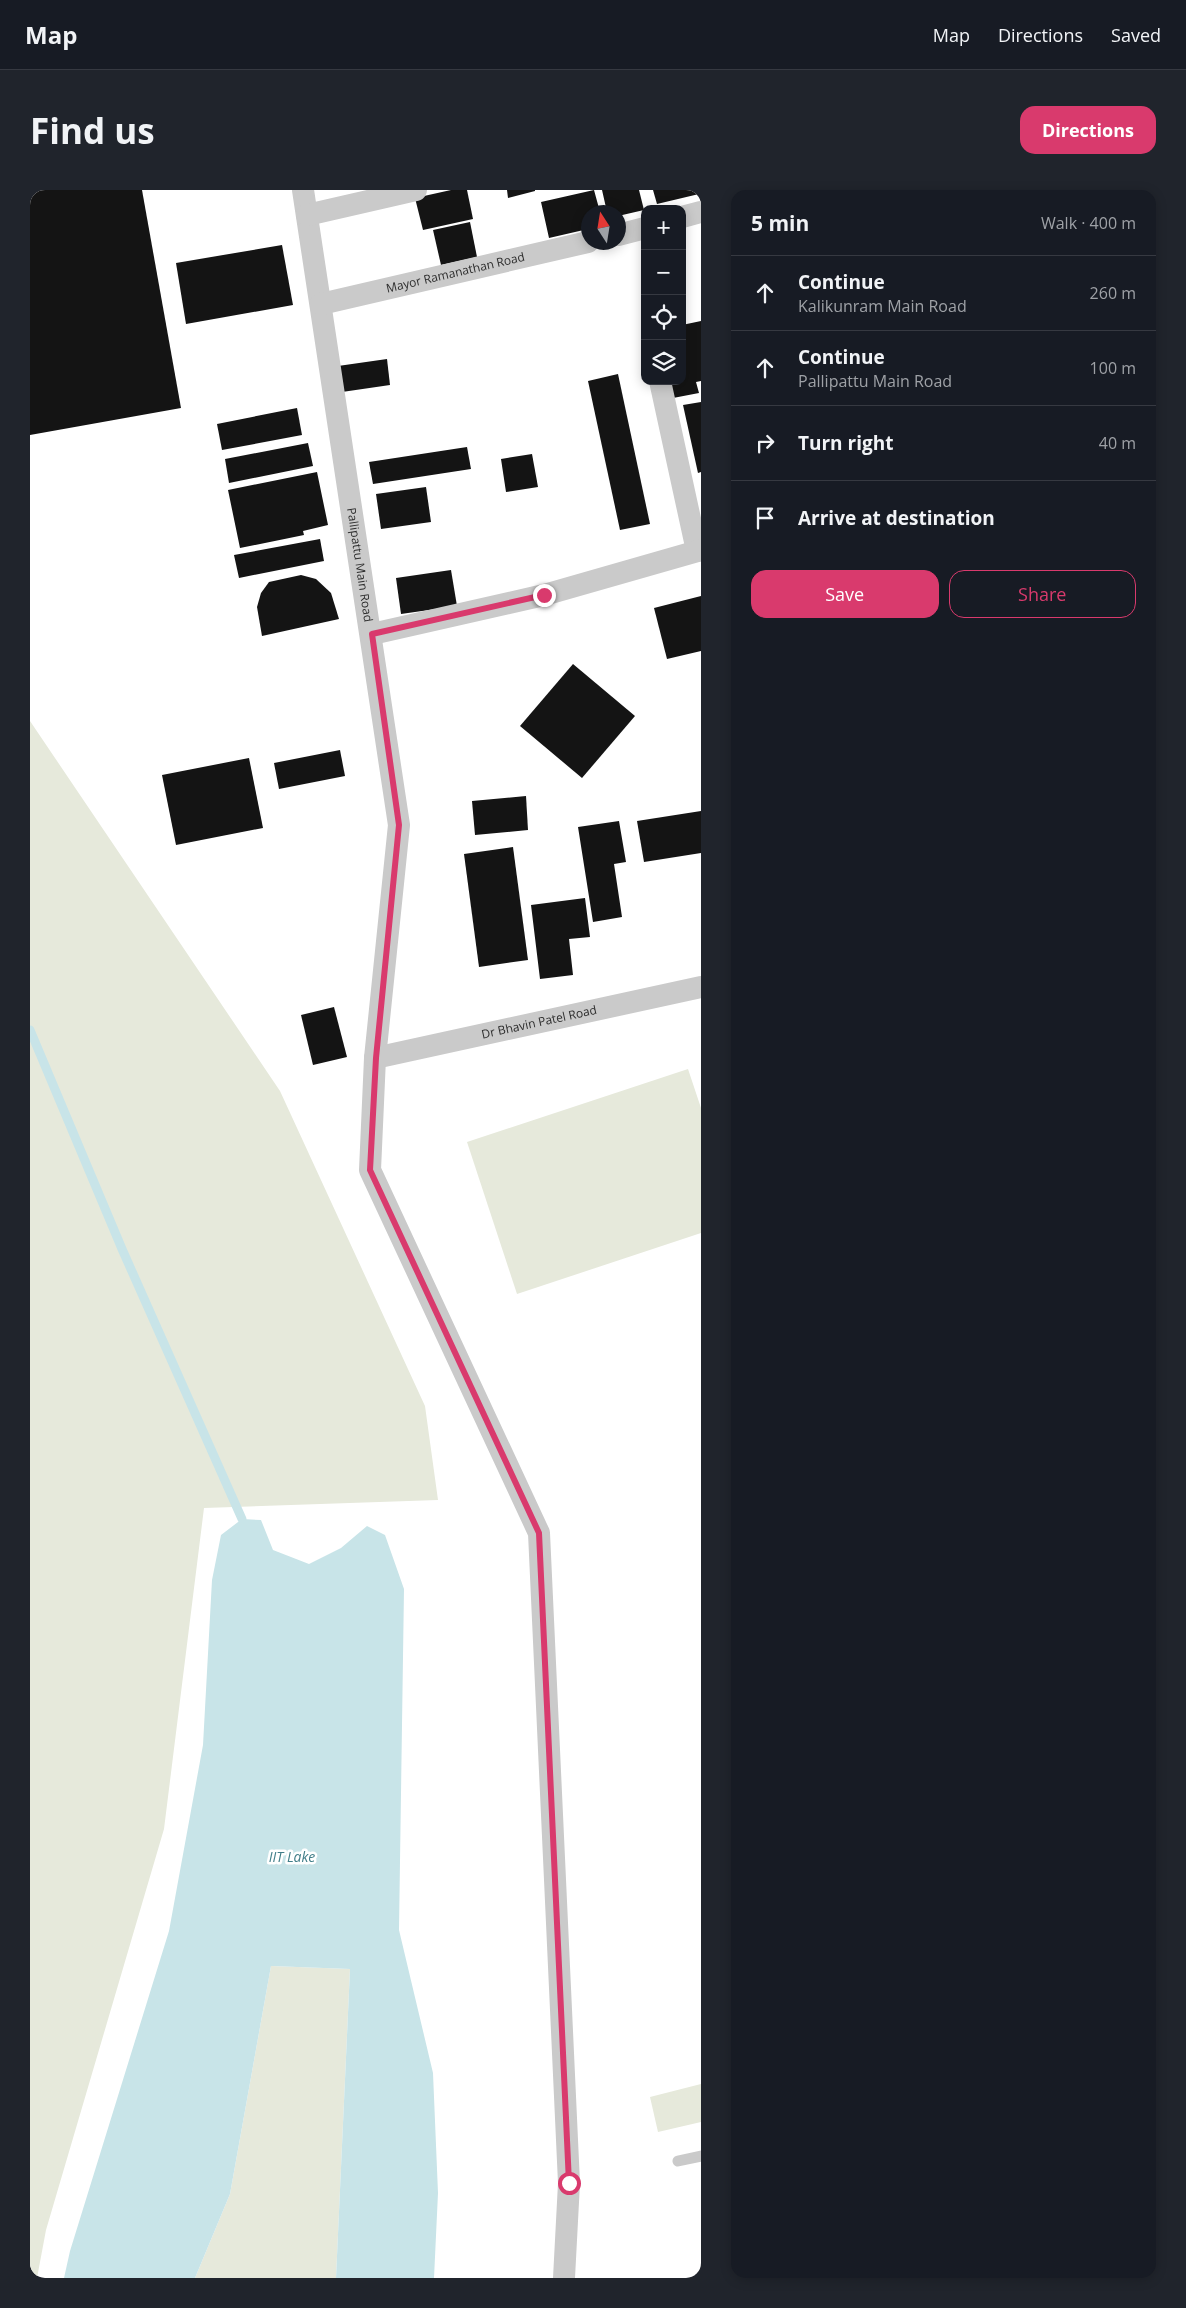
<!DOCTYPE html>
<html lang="en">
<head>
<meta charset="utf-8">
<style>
  body { margin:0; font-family:"Open Sans",sans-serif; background:#20242c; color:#f1f3f6 }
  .controls { position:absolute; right:15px; top:15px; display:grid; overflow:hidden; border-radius:10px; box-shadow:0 2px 12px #0003 }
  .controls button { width:45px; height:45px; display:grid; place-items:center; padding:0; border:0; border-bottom:1px solid #363941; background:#171b24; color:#f1f3f6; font:25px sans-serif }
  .compass { position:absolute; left:551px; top:15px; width:45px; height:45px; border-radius:50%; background:#171b24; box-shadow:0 2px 12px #0003; rotate:348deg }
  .stop { position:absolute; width:15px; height:15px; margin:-11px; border:4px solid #d93a6d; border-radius:50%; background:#fff }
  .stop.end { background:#d93a6d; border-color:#fff; box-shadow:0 1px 5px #0008 }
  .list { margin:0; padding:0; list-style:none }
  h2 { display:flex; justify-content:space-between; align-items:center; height:65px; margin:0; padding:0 20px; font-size:21px }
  h2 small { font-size:16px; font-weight:400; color:#9ea1a6 }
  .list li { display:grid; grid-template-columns:32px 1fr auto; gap:15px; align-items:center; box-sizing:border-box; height:75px; padding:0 20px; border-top:1px solid #363941 }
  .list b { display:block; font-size:19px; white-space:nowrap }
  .list p { margin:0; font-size:16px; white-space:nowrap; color:#9ea1a6 }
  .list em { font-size:16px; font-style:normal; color:#9ea1a6 }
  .actions { display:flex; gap:10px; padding:15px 20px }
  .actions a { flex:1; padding:11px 0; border:1px solid #d93a6d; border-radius:15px; text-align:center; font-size:18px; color:#d93a6d }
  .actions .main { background:#d93a6d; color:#fff }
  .icon { flex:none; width:28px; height:28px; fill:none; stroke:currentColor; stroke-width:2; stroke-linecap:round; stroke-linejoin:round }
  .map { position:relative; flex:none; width:671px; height:2088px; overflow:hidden; border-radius:15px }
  header { display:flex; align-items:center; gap:30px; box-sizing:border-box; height:70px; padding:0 25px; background:#171b24; border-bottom:1px solid #363941 }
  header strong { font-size:24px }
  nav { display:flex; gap:28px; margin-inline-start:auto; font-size:18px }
  .intro { display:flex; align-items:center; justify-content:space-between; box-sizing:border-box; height:120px; padding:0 30px }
  h1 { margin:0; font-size:35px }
  .button { padding:12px 22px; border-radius:15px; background:#d93a6d; color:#fff; font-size:18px; font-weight:700 }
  main { display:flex; gap:30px; padding:0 30px }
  aside { flex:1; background:#171b24; border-radius:15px; box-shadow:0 2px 12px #0003 }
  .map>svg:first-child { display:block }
  .green { fill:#e6e9db }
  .water { fill:#c8e4e8 }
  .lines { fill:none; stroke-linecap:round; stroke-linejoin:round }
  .stream { stroke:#c8e4e8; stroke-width:9 }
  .building { fill:#141414 }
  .service { stroke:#cacaca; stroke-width:11 }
  .minor { stroke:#cacaca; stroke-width:22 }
  .route { stroke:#d93a6d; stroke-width:6 }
  .labels { text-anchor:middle; stroke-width:5; stroke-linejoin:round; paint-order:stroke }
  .street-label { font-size:12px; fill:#2d2d2d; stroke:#fff }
  .water-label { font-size:14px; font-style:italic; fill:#417e89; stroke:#fff }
</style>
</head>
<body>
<header>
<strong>Map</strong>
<nav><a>Map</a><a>Directions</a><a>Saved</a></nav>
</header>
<div class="intro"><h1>Find us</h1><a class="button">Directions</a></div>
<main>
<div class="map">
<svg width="671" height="2088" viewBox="0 0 671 2088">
  <rect width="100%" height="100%" fill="#fff"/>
  <g class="green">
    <polygon points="0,531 250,901 395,1216 408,1310 174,1318 134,1639 16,2040 7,2088 0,2088"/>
    <polygon points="658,879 671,918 671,1043 487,1104 437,952"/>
    <polygon points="241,1776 320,1779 306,2088 165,2088 200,2004"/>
    <polygon points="671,1894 671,1932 628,1942 620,1907"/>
  </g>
  <polygon class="water" points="212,1329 231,1330 243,1360 279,1374 311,1358 337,1336 355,1345 374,1399 369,1740 403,1883 408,2003 404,2088 306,2088 320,1779 241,1776 200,2004 165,2088 34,2088 40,2061 139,1741 173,1555 182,1390 191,1345"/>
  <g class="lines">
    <polyline class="stream" points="0,840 92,1059 212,1329"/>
  </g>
  <g class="building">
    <polygon points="0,0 112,0 151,218 0,245"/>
    <polygon points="421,0 437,0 443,29 393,40 385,8"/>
    <polygon points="477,0 505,0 505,1 478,8"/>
    <polygon points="564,0 570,22 558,22 558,39 519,48 511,12"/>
    <polygon points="572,0 609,0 614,20 588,26 588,22 577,22"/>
    <polygon points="623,0 668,0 669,4 627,14"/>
    <polygon points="440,32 447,67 411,75 403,40"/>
    <polygon points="252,55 263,115 156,134 146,73"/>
    <polygon points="671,131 671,191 666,192 669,203 643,208 640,191 652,191 652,135"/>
    <polygon points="357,169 360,195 312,202 308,176"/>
    <polygon points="588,184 620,334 590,340 558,191"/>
    <polygon points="671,212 671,282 668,283 653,215"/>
    <polygon points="267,218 272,245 192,260 187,234"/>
    <polygon points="278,253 283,276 199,293 195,269"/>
    <polygon points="437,257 441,279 343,294 339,272"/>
    <polygon points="502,264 508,297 476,302 471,269"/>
    <polygon points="287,282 298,335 273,341 274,345 210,358 198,300"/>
    <polygon points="396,297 401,332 351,339 346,304"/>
    <polygon points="290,349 294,371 209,388 204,365"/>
    <polygon points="421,380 427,416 371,424 366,388"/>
    <polygon points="271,385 286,389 301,403 309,429 232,446 227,417 231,403 239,392"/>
    <polygon points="671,406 671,461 637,469 624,418"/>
    <polygon points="543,474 605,526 552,588 490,536"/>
    <polygon points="310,560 315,586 249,599 244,573"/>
    <polygon points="219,568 233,638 146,655 132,585"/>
    <polygon points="496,606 498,640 445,645 442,611"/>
    <polygon points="671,621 671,663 614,672 607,631"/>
    <polygon points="589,631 596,672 584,674 592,727 563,732 548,637"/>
    <polygon points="483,657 498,770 449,777 434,664"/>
    <polygon points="555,708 560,747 539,749 543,785 510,789 501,715"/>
    <polygon points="304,817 317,867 283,875 271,825"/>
  </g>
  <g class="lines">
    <polyline class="service" points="648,1971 671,1966"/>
    <g class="minor">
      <path id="s1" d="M273,0l96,635 -24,233 -5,112 169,363 30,650 -5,95"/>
      <polyline points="277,25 386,0"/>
      <polyline points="652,27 671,22"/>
      <polyline points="588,45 615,38"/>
      <path id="s2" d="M291,114l267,-62"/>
      <polyline points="630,191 667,361"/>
      <polyline points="342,444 514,405 671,360"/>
      <path id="s3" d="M345,868l326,-71"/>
    </g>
  </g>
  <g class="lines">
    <polyline class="route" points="514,405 342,444 369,635 346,868 340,980 509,1343 539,1993"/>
  </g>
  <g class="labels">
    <g class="street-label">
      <text dy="4" stroke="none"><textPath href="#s2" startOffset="138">Mayor Ramanathan Road</textPath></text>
      <text dy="4" stroke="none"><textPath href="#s1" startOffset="379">Pallipattu Main Road</textPath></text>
      <text dy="4" stroke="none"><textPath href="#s3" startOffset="168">Dr Bhavin Patel Road</textPath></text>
    </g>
    <g class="water-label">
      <text x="262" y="1672">IIT Lake</text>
    </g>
  </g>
</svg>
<div class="controls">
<button>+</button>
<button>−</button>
<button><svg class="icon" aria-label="locate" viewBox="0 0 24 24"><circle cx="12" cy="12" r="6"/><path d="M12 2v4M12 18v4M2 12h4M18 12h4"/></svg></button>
<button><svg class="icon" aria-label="layers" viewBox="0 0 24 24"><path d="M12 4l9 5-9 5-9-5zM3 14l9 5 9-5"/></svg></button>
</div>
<svg class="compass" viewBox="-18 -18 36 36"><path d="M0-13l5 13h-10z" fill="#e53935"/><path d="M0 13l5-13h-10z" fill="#9ea1a6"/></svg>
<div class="stop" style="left:539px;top:1993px"></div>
<div class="stop end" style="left:514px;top:405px"></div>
</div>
<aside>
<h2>5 min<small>Walk · 400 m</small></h2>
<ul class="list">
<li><svg class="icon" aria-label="ahead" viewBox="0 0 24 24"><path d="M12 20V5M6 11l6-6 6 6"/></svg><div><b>Continue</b><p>Kalikunram Main Road</p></div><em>260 m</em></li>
<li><svg class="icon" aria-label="ahead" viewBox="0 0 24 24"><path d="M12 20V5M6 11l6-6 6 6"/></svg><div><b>Continue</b><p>Pallipattu Main Road</p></div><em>100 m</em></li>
<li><svg class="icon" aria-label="right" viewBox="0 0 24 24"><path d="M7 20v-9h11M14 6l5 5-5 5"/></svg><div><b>Turn right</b></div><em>40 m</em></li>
<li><svg class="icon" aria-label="arrive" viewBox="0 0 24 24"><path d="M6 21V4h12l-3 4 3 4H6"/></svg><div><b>Arrive at destination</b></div></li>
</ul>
<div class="actions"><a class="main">Save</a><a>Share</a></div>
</aside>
</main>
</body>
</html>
